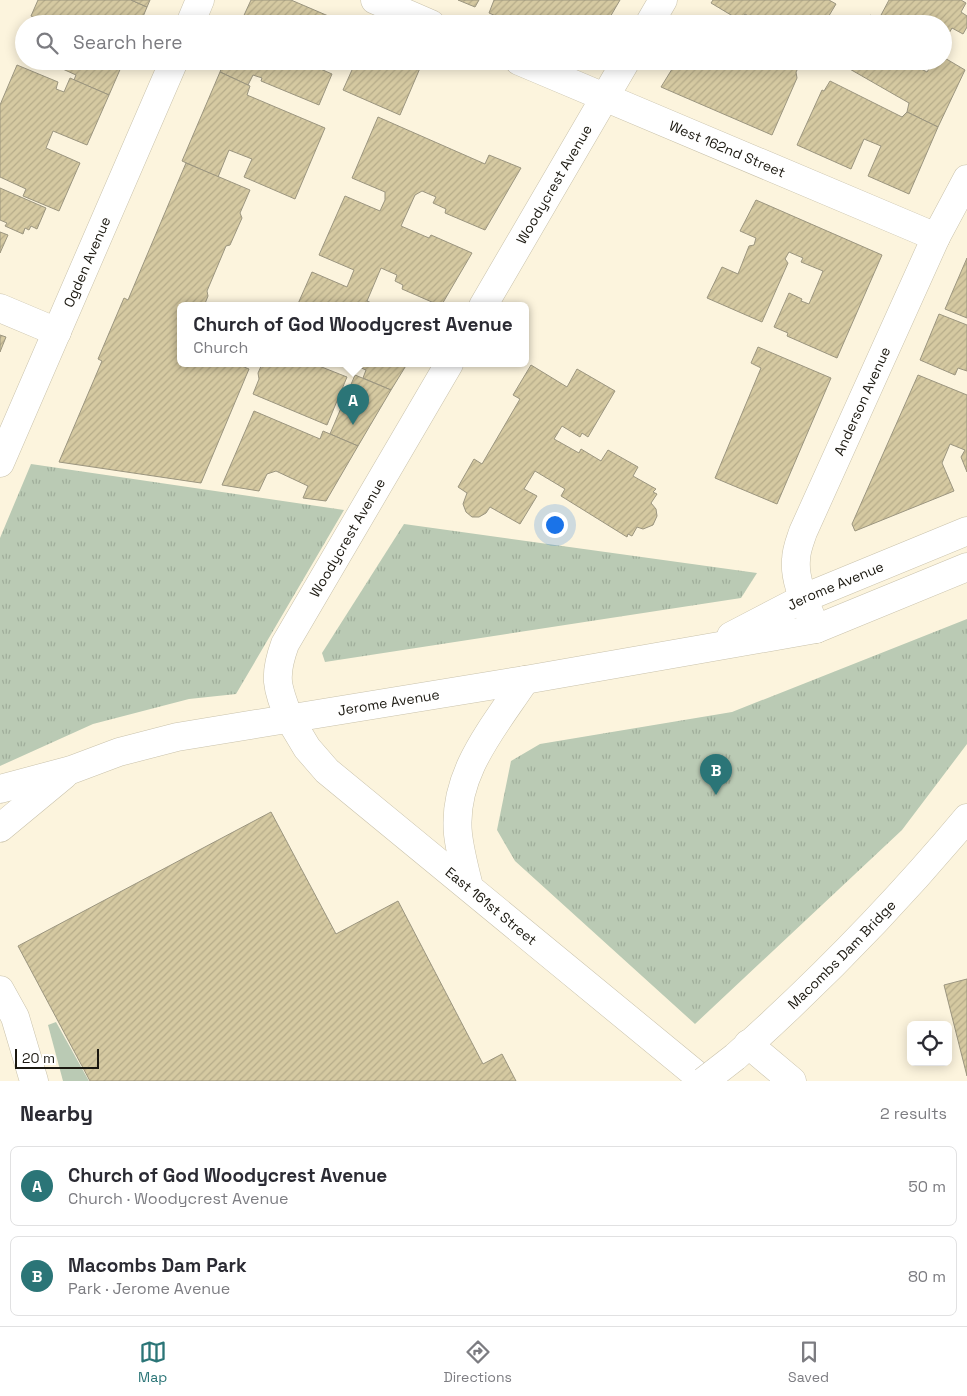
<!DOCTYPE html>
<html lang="en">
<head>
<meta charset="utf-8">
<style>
  body { margin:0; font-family:"Space Grotesk",sans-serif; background:#f2f2f3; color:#2b2b33 }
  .controls { position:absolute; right:15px; bottom:15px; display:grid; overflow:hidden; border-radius:8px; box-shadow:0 2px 12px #0003 }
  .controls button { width:45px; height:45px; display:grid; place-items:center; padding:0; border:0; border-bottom:1px solid #e1e1e2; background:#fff; color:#2b2b33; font:25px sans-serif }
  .scale { position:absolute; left:15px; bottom:12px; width:84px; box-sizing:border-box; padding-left:5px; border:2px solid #1b1810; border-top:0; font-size:14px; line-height:18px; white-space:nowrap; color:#1b1810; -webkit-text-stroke:4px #fff; paint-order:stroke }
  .you { position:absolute; left:554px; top:524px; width:18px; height:18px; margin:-12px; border:4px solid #fff; border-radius:50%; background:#1a73e8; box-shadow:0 0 0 8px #1a73e833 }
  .badge { display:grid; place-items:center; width:32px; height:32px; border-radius:50%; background:#2b7577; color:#fff; font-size:16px; font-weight:700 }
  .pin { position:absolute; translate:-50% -41px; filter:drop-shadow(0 1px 2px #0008) }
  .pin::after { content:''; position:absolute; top:26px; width:18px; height:15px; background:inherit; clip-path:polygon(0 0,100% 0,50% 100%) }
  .popup { position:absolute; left:177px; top:302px; width:352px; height:65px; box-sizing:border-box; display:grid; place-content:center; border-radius:8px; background:#fff; filter:drop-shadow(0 1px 4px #0005); font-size:16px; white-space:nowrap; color:#7c7c81 }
  .popup b { font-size:19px; color:#2b2b33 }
  .popup::after { content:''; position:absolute; left:50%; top:100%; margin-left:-10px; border:10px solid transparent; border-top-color:#fff }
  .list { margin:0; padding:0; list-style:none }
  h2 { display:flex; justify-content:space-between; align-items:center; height:65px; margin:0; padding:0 20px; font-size:21px }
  h2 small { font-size:16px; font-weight:400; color:#7c7c81 }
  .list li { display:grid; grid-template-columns:32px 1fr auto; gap:15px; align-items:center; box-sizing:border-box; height:80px; margin:0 10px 10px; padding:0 10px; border:1px solid #e1e1e2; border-radius:8px }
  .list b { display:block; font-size:19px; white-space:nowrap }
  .list p { margin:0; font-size:16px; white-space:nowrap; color:#7c7c81 }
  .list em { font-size:16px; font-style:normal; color:#7c7c81 }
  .icon { flex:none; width:28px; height:28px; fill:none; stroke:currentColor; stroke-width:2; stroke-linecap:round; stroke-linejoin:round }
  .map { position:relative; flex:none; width:967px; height:1081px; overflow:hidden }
  .search { position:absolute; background:#fff; box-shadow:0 2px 12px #0003; left:15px; right:15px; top:15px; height:55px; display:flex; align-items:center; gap:12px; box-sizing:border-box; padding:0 18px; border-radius:28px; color:#7c7c81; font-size:19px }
  .sheet { height:245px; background:#fff }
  nav { display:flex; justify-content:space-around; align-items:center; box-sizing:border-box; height:70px; border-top:1px solid #e1e1e2; background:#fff; font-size:14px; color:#7c7c81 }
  nav a { display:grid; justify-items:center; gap:2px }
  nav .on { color:#2b7577 }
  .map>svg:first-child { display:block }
  .grass { fill:#bacab4 }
  .park { fill:url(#park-tufts) }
  .building { fill:url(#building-hatch); stroke:#9b957f }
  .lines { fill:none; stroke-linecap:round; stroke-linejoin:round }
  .minor-casing { stroke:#c9c2ab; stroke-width:29 }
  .major-casing { stroke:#c9c2ab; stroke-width:29 }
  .minor { stroke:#fff; stroke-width:28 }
  .major { stroke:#fff; stroke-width:28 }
  .major-bridge-casing { stroke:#c9c2ab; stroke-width:29; stroke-linecap:butt }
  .major-bridge { stroke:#fff; stroke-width:28 }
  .labels { text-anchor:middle; stroke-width:4; stroke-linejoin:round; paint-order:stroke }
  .street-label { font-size:14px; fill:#1b1810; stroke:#fff }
</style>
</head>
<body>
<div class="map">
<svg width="967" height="1081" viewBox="0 0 967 1081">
  <defs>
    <pattern id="park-tufts" width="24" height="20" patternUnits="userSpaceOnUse" patternTransform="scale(1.25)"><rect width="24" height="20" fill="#bacab4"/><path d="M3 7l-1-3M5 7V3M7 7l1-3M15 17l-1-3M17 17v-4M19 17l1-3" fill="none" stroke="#9fad9a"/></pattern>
    <pattern id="building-hatch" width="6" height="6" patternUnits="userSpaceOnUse" patternTransform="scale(1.25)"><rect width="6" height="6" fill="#d5c9a1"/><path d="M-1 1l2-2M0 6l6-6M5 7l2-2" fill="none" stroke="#b6ac8a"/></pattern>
  </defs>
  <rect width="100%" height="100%" fill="#fcf4dd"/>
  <polygon class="grass" points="56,1022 89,1081 63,1081 48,1025"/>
  <g class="park">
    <polygon points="31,464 344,510 236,694 189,699 93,724 0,766 0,538"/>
    <polygon points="404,524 757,573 741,598 325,662 322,653"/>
    <polygon points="967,619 967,744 902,830 695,1024 515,861 497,830 511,761 540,744 732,712"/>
  </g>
  <g class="building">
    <polygon points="38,0 131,0 147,7 140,24 50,24 31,16"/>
    <polygon points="131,0 150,0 147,7"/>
    <polygon points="251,0 291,0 347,24 240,24"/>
    <polygon points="458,0 479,0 475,7"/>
    <polygon points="494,0 620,0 606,24 514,24 489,13"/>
    <polygon points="713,0 829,0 836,4 824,24 762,24 745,14 741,21 711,3"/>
    <polygon points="889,0 961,0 966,3 961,12 967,16 967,27 963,34 952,28 945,40 943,39 943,24 918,24 912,20 910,24 891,24 880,17"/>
    <polygon points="870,15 885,24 865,24"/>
    <polygon points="943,57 965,70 938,127 907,112 909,103 841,64 843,61 920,61 922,62 919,68 927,72 934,61 943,61"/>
    <polygon points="45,61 112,61 122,65 109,95 74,80 76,75"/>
    <polygon points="224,61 302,61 332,74 319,105 261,81 262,78 253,75 248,85 220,72"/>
    <polygon points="356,61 423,61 400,115 343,90"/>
    <polygon points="677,61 737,61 748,68 751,61 802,61 796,72 797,78 772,135 661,87"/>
    <polygon points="17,65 58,82 56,89 64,92 70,78 109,95 87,145 53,131 46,148 80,163 59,211 23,196 26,189 0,177 0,105"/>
    <polygon points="220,72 250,86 247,95 325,128 295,199 244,177 252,159 229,150 218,177 182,161"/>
    <polygon points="830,81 902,117 907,112 938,127 909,194 868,176 881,146 864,139 851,169 797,145 822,90 824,91"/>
    <polygon points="378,117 485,164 489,155 521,168 485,230 445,213 446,209 433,203 436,197 422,191 415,195 401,226 429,238 431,235 472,253 441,306 402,289 403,285 395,281 397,275 381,268 367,301 378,306 297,306 312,272 347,287 354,270 319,255 345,196 380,211 385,200 385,192 352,178"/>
    <polygon points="186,163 250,190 240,213 242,218 230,245 226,246 207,291 208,296 204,306 180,306 180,364 237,364 249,369 201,483 59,462 102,361 98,359 124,298 128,300"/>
    <polygon points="0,188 46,208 37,229 31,226 29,230 25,228 23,234 5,226 7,223 0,220"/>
    <polygon points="756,200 882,255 837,358 787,336 788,333 774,327 789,293 802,299 801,301 809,304 823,271 801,262 803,258 789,252 785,259 788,263 762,322 707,298 722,267 738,274 749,246 754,245 756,238 740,231"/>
    <polygon points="0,232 8,235 0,253"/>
    <polygon points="967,258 967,318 945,309"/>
    <polygon points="939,314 967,325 967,371 958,368 955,375 920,360"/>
    <polygon points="0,335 6,337 0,352"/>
    <polygon points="758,347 831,378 777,504 715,478 761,368 751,363"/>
    <polygon points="262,364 314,364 347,377 327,425 253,394 259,379 258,373"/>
    <polygon points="352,364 407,364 391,390 363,378 366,370"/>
    <polygon points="531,365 567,387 577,369 615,391 588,437 582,433 580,437 562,426 554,439 579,453 581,449 601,461 608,450 638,467 633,476 656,489 653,492 657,494 651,503 656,509 657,516 653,525 643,529 637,527 632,536 628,534 627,537 561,496 565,489 535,471 524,489 537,496 520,524 490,507 486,513 479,517 472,517 466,512 463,504 467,493 458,487 474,459 482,464 520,399 513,395"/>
    <polygon points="355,375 391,390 358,446 330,434"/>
    <polygon points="918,375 967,395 967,472 961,457 965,450 950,444 942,463 954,491 855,531 852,524"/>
    <polygon points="254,411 320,439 323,431 358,446 326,501 303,498 308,486 276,471 267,474 259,491 222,485"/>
    <polygon points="271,812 336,934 398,901 483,1064 502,1054 516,1081 90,1081 18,946"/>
    <polygon points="967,979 967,1076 944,985"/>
  </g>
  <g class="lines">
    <g class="minor-casing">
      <g id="minor">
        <polyline points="375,0 431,24"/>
        <polyline points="190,24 200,0"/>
        <polyline points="649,24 663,0"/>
        <path id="s1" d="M519,61l417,176"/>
        <path id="s2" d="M483,306l143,-245"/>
        <polyline points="0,308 57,332"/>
        <path id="s3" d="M0,463l174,-402"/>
        <path id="s4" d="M816,629c-8,-21 -22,-46 -20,-69 0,-10 4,-19 7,-28l133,-295 31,-58"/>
        <path id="s5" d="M289,718c-12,-31 -16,-41 -4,-74l164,-280"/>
      </g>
    </g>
    <g class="major-casing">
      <g id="major">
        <path id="s6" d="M731,636l73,-38 163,-67"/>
        <path id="s7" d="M289,718l18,30 20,23 377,310"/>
        <path id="s8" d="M0,789l71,-19 48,-18 58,-15 348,-57 291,-51 151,-62"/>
        <polyline points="0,828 64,775"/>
        <path d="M469,887c-4,-17 -9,-35 -11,-53 -6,-60 36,-107 67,-154"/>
        <polyline points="0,990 15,1017 34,1081"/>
        <polyline points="748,1044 792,1081"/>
        <path id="s9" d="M735,1057c83,-74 161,-154 232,-239"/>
      </g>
    </g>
    <use href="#minor" class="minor"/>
    <use href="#major" class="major"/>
    <g class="major-bridge-casing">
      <polyline id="major-bridge" points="704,1081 735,1057"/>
    </g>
    <use href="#major-bridge" class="major-bridge"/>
  </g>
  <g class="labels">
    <g class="street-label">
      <text dy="5" stroke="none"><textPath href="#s1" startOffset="226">West 162nd Street</textPath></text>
      <text dy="5" stroke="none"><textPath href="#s2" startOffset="141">Woodycrest Avenue</textPath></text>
      <text dy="5" stroke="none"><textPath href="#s3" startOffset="219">Ogden Avenue</textPath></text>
      <text dy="5" stroke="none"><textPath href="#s4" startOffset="245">Anderson Avenue</textPath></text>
      <text dy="5" stroke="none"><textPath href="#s5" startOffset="200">Woodycrest Avenue</textPath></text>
      <text dy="5" stroke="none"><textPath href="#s6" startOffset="116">Jerome Avenue</textPath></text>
      <text dy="5" stroke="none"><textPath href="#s8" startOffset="399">Jerome Avenue</textPath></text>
      <text dy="5" stroke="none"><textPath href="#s7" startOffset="278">East 161st Street</textPath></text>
      <text dy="5" stroke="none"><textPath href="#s9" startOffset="148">Macombs Dam Bridge</textPath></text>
    </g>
  </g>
</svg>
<div class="controls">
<button><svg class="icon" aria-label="locate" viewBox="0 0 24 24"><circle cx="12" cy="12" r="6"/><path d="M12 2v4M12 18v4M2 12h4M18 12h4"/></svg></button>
</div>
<div class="scale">20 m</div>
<div class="you"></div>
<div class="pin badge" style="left:353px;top:425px">A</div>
<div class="popup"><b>Church of God Woodycrest Avenue</b>Church</div>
<div class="pin badge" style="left:716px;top:795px">B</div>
<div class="search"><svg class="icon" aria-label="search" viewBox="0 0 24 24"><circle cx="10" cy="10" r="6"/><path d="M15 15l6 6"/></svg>Search here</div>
</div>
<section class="sheet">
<h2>Nearby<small>2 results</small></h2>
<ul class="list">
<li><span class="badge">A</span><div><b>Church of God Woodycrest Avenue</b><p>Church · Woodycrest Avenue</p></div><em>50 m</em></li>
<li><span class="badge">B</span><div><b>Macombs Dam Park</b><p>Park · Jerome Avenue</p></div><em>80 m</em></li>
</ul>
</section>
<nav>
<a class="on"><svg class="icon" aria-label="map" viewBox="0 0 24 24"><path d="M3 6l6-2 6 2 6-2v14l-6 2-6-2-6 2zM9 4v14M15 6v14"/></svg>Map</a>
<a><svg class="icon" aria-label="directions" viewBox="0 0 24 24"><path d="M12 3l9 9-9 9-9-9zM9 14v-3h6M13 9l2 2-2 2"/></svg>Directions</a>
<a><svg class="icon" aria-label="saved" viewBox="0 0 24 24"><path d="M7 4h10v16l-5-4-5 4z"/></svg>Saved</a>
</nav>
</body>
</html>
